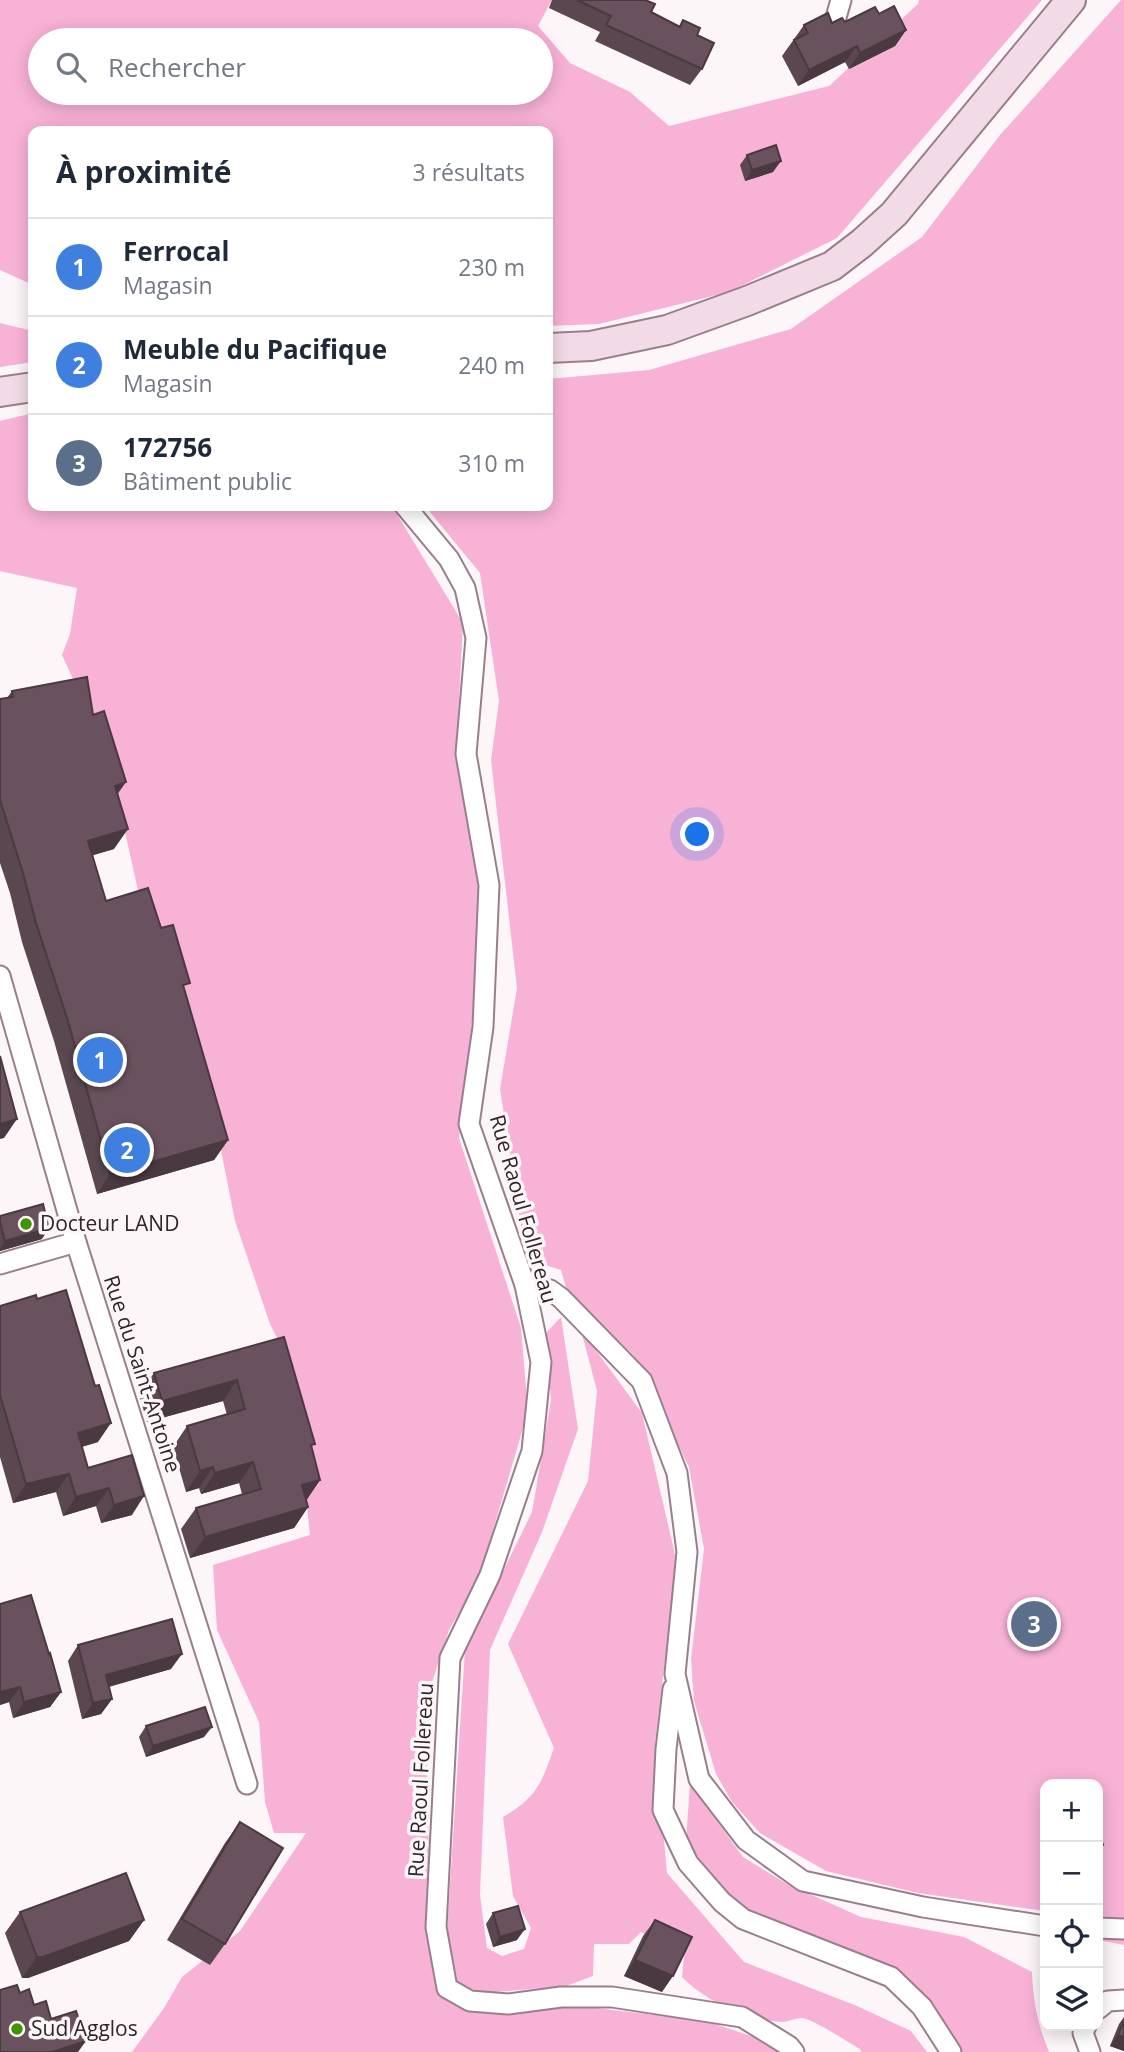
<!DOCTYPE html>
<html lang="fr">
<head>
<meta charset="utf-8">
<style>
  body { margin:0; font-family:"Open Sans",sans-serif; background:#f6f6f7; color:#1f2937 }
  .controls { position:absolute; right:21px; bottom:21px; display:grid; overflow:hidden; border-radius:14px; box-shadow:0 4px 18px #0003 }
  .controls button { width:63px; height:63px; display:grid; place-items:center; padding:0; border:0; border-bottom:2px solid #e0e1e3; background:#fff; color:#1f2937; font:35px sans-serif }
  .you { position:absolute; left:698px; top:835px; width:24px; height:24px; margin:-18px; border:5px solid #fff; border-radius:50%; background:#1a73e8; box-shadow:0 0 0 10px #1a73e833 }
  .badge { display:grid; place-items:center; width:46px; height:46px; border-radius:50%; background:#7c3aed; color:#fff; font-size:23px; font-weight:700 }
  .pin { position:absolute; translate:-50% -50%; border:4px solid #fff; box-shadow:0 2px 7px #0006 }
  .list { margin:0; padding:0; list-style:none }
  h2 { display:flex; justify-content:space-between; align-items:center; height:91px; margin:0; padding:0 28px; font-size:30px }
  h2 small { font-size:23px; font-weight:400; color:#747a83 }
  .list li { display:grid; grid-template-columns:46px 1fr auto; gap:21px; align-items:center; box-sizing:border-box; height:98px; padding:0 28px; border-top:2px solid #e0e1e3 }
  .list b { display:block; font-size:26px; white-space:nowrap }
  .list p { margin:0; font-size:23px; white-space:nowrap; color:#747a83 }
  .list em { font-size:23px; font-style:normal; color:#747a83 }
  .icon { flex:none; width:38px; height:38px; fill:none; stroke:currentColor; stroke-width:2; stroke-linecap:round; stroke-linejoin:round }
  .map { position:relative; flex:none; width:1124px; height:2052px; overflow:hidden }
  .search { position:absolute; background:#fff; box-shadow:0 4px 18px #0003; left:28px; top:28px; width:525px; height:77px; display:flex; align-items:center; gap:18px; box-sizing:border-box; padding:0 24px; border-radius:38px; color:#747a83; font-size:26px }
  .panel { position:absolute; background:#fff; box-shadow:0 4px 18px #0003; left:28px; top:126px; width:525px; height:385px; border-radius:14px }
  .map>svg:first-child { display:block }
  .green { fill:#f8b2d6; fill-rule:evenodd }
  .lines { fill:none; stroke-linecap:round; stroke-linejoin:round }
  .minor-casing { stroke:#997f8b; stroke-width:23 }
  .secondary-casing { stroke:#997f8b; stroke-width:32 }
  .minor { stroke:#fff; stroke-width:19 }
  .secondary { stroke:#f2dbe7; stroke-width:28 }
  .wall { fill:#5a4750 }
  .shaded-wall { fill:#4a3941 }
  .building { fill:#69525d; stroke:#4a3941; stroke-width:2 }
  .poi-dot { fill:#409400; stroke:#fcf6f9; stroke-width:2.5 }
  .labels { text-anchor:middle; stroke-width:7; stroke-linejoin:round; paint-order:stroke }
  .street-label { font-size:21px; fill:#30252a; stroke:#fcf6f9 }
  .poi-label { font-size:21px; fill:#30252a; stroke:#fcf6f9; text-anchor:start }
</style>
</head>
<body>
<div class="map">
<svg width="1124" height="2052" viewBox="0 0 1124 2052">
  <rect width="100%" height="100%" fill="#fcf6f9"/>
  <g class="green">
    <path d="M0,0h552l-14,26 32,37 60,29 39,34 160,-40 89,-82 1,-4h123l-205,238 -108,54 -130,32 -51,2v-195h-515v154l-33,-15zM40,40h501v53h-501z"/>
    <polygon points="1121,0 1124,0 1124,1945 1098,1940 1098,1784 1045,1784 1045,1911 918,1893 826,1871 760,1833 732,1802 716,1774 694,1701 691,1659 704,1549 689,1467 634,1356 567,1291 561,1270 526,1259 500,1089 517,988 491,760 499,701 480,573 425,506 548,506 548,379 649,370 791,329 922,237 1000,135"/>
    <polygon points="0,323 33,331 33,362 0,367"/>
    <polygon points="33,413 33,506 392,506 463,623 456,759 488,913 474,1003 459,1138 521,1328 528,1411 479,1578 449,1630 426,1701 430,1920 455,2002 475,2011 579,2006 706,2021 760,2039 778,2052 132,2052 164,2008 182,1977 240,1931 306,1833 274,1833 265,1802 259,1722 217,1630 213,1565 310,1535 293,1369 270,1324 235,1221 217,1130 175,969 160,925 143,913 113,778 93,722 62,655 70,634 77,588 0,571 0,421"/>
    <path d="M561,1317l17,112 -36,103 -52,118 -10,245 7,53 15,8 22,-7 7,-21 -18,-32 -10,-79c34,-20 38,-33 51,-69l-46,-104 80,-163 9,-90 -16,-61 61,83 35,150 -22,179 12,131 77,89 113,44 54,25 16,21h-66l-1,-3c-11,-6 -47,-30 -58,-31 -7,0 -14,4 -21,4 -34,-2 -76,-21 -99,-45l2,-21 -43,-24 -12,12h-35l-1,32 -27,10 -82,7 -26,-9 -11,-52 18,-283 67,-137 19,-112 -6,-66z"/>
    <path d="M690,1784l53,73 44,27 74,33 103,20 68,35c1,28 6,54 17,80h-90l-24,-46 -36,-32 -165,-67 -48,-67z"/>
  </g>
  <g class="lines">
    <g class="minor-casing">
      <g id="minor">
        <polyline points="835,21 841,0"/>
        <polyline points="405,506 449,559 465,588 476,638 466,754 489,885 483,1027 469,1124 525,1285 541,1362 532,1451 490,1575 450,1658 436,1927 447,1988 470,2001 508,2004 561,1997 612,1997 742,2017 789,2046 794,2052"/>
        <polyline points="0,976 76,1242 247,1784"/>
        <polyline points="0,1264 76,1242"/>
        <polyline points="525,1285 550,1290 561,1298 642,1381 677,1473 687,1552 675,1674 699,1779 746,1840 803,1881 923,1907 1045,1926"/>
        <polyline points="673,1689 666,1749 663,1810 688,1863 722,1902 743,1919 891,1977 922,2007 951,2052"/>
        <polyline points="1098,1928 1124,1929"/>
        <polyline points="1098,2009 1108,2001 1124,2000"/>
        <polyline points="1086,2026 1083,2033 1090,2052"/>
      </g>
    </g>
    <g class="secondary-casing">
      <g id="secondary">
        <polyline points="548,348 591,346 667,330 747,301 832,266 862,243 894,214 1071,0"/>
        <polyline points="0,392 33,387"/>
      </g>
    </g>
    <use href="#minor" class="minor"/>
    <use href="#secondary" class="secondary"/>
  </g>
  <g class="wall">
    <polygon points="552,0 645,0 651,12 679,26 683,20 697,35 702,69 690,85 595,41 600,32 549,8"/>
    <polygon points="879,14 906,30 895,46 849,69 845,62 798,86 782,56 804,25 845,22"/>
    <polygon points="747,155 773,172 745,181 740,165"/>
    <polygon points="12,691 93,715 118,794 114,849 92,855 106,901 161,928 185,990 228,1140 214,1160 97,1194 54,1041 22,942 10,893 0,863 0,699 7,698"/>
    <polygon points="0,1216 42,1239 0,1251"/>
    <polygon points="37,1299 98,1442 81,1447 88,1468 132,1455 132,1515 101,1523 96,1506 63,1516 56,1492 13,1503 0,1457 0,1306"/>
    <polygon points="284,1337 312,1449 320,1480 306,1500 308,1507 294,1528 190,1558 181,1529 196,1508 242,1494 239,1483 201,1494 199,1488 186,1492 173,1447 187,1426 227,1415 223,1401 147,1422 139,1394 154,1373"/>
    <polygon points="78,1645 171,1669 109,1687 112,1699 101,1714 82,1719 68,1661"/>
    <polygon points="49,1654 61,1692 50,1707 13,1718 9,1702 0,1705"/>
    <polygon points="146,1726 204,1737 146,1757 139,1737"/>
    <polygon points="240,1822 225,1944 210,1965 167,1940 225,1843"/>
    <polygon points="20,1912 144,1920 129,1941 28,1978 22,1978 5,1933"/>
    <polygon points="493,1913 517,1940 493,1947 486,1924"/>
    <polygon points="655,1920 662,1992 624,1976 643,1936"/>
    <polygon points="1124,2017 1124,2051 1110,2046 1119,2024"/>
  </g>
  <g class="shaded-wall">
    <polygon points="906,30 895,46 849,69 860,53"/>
    <polygon points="857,46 845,62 798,86 809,70"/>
    <polygon points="781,161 773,172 745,181 752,170"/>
    <polygon points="126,782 112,802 115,786"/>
    <polygon points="128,829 114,849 74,861 88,841"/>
    <polygon points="17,1119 4,1138 0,1139 0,1124"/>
    <polygon points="228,1140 214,1160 97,1194 110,1174"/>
    <polygon points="49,1228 42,1239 0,1251 0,1249 5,1241"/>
    <polygon points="237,1380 223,1401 147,1422 162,1401"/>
    <polygon points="111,1423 98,1442 65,1452 78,1433"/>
    <polygon points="253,1462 239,1483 201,1494 215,1473"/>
    <polygon points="213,1467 199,1488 186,1492 200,1471"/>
    <polygon points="69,1474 56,1492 13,1503 26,1484"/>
    <polygon points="320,1480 306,1501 302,1485"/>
    <polygon points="109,1488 96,1506 63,1516 76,1497"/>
    <polygon points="144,1496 132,1515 101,1523 114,1505"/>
    <polygon points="308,1507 294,1528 190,1558 205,1537"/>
    <polygon points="182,1654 171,1669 95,1690 106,1675"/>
    <polygon points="20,1687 9,1702 0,1705 0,1692"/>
    <polygon points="61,1692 50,1707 13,1718 24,1702"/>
    <polygon points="112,1699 101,1714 82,1719 93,1703"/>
    <polygon points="212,1727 204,1737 146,1757 153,1746"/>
    <polygon points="144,1920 129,1941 28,1978 22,1978 37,1957"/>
    <polygon points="525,1929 517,1940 493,1947 500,1937"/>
    <polygon points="635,1960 673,1976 662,1992 624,1976"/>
    <polygon points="1118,2035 1124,2037 1124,2051 1110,2046"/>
    <polygon points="86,2041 78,2052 52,2052"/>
  </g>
  <g class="building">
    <polygon points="577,0 645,0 655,4 651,12 680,27 683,20 700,28 697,35 714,43 702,69 606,25 611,16"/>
    <polygon points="894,6 906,30 860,53 857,46 809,70 794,40 808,33 804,25 828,13 832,23 842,18 845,22 875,7 879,14"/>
    <polygon points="776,145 781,161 752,170 747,155"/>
    <polygon points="87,677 93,715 104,711 126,782 115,786 128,829 88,841 106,901 148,888 161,928 173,925 190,983 183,985 228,1140 110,1174 68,1021 36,923 23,873 0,800 0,699 13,697 12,691"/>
    <polygon points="0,1056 17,1119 0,1124"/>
    <polygon points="43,1204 49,1228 5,1241 0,1222 0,1216"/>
    <polygon points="66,1290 95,1386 99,1385 111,1423 78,1433 88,1468 132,1455 144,1496 114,1505 109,1488 76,1497 69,1474 26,1484 0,1395 0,1306 36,1295 37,1299"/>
    <polygon points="284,1337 315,1444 311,1445 320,1480 302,1485 308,1507 205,1537 196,1508 261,1489 253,1462 215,1473 213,1467 200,1471 187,1426 245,1409 237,1380 162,1401 154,1373"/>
    <polygon points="31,1595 49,1654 50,1653 61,1692 24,1702 20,1687 0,1692 0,1604"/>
    <polygon points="172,1619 182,1654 106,1675 112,1699 93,1703 78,1645"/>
    <polygon points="205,1707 212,1727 153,1746 146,1726"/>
    <polygon points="240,1822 283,1848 225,1944 182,1919"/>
    <polygon points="1098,1832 1103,1845 1098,1847"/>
    <polygon points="126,1873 144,1920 43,1957 37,1957 20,1912"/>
    <polygon points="518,1906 525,1929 500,1937 493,1913"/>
    <polygon points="655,1920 692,1937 673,1976 635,1960"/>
    <polygon points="17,1985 20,1993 29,1989 34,2005 46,2001 51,2019 76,2011 86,2041 52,2052 0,2052 0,1990"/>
    <polygon points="1124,2020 1124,2037 1118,2035"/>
  </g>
  <g class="poi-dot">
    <circle cx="26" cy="1224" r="7"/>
    <circle cx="17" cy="2029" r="7"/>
  </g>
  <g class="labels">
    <g class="street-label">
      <text transform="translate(523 1209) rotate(74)" y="7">Rue Raoul Follereau</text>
      <text transform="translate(142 1374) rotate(72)" y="7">Rue du Saint-Antoine</text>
      <text transform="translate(421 1780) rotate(-87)" y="7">Rue Raoul Follereau</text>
    </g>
    <g class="poi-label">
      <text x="40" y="1231">Docteur LAND</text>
      <text x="31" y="2036">Sud Agglos</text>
    </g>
  </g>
</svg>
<div class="controls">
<button>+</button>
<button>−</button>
<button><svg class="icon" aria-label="locate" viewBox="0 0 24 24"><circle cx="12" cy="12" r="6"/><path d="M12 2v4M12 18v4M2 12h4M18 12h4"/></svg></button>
<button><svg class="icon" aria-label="layers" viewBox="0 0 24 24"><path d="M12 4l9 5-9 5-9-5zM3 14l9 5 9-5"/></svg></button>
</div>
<div class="you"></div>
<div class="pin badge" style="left:100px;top:1060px;background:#3f7fe0">1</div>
<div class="pin badge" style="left:127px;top:1150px;background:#3f7fe0">2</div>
<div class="pin badge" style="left:1034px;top:1624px;background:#5c6f8a">3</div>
<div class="search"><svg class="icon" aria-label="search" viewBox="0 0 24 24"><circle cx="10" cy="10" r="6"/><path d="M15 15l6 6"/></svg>Rechercher</div>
<section class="panel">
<h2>À proximité<small>3 résultats</small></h2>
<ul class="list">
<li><span class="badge" style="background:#3f7fe0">1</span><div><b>Ferrocal</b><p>Magasin</p></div><em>230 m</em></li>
<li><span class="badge" style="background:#3f7fe0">2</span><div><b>Meuble du Pacifique</b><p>Magasin</p></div><em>240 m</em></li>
<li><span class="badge" style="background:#5c6f8a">3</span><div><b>172756</b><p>Bâtiment public</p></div><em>310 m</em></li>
</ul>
</section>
</div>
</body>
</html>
